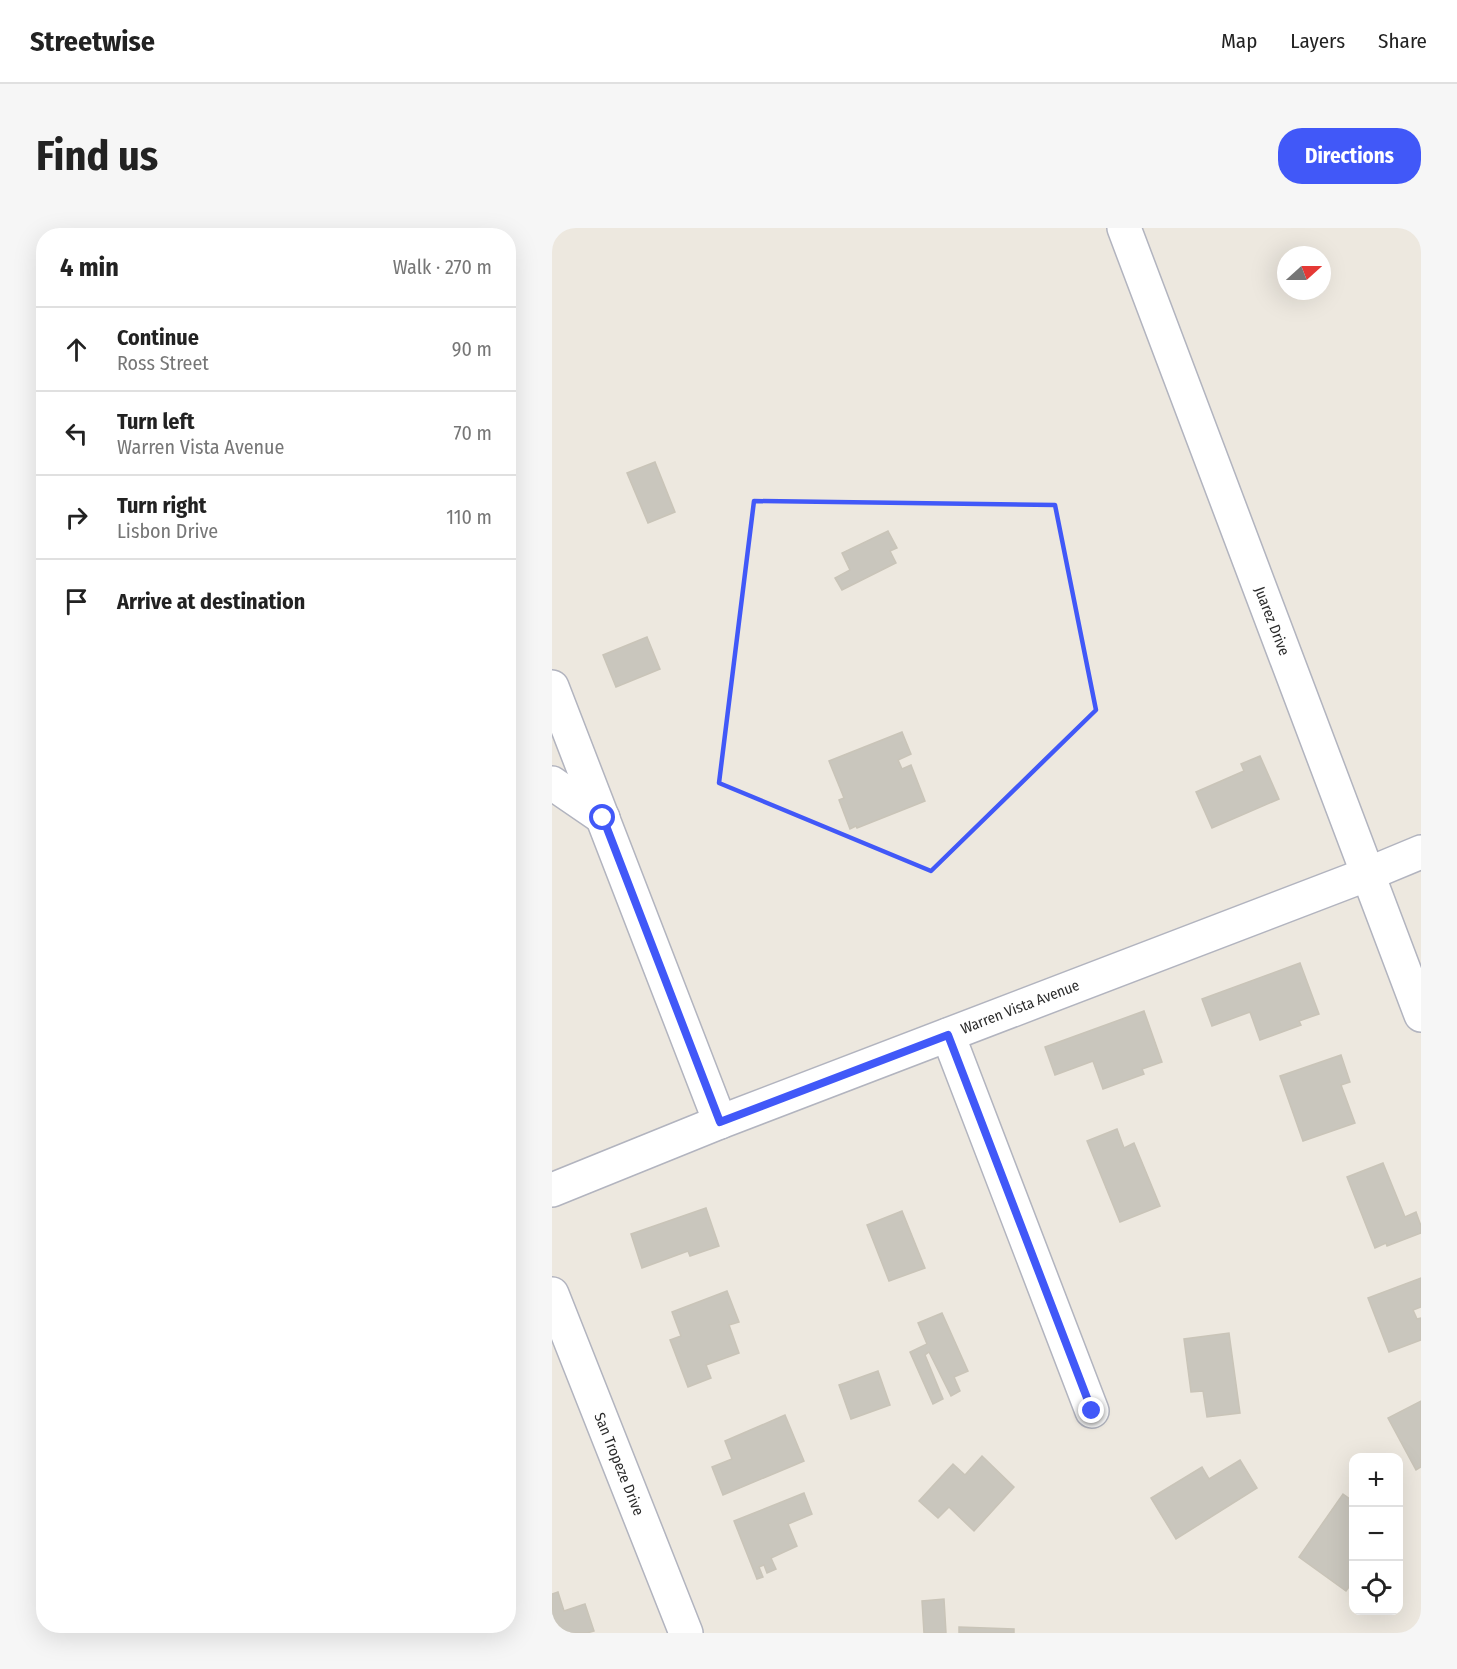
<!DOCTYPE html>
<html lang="en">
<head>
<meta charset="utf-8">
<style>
  body { margin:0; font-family:"Fira Sans Condensed",sans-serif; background:#f6f6f6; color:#222 }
  .controls { position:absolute; right:18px; bottom:18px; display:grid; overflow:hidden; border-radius:12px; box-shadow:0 6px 24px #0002 }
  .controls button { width:54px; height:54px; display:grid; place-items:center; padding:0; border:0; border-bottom:2px solid #e0e0e0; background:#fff; color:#222; font:30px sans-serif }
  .compass { position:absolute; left:725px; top:18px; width:54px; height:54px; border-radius:50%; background:#fff; box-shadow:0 6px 24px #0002; rotate:69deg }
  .stop { position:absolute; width:18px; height:18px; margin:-14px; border:4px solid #4158f8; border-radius:50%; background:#fff }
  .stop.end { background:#4158f8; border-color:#fff; box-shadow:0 2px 6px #0008 }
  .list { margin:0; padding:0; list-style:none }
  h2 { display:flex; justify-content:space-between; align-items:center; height:78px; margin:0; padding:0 24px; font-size:26px }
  h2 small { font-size:20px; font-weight:400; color:#767676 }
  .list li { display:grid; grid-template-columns:39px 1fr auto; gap:18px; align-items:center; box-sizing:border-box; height:84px; padding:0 24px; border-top:2px solid #e0e0e0 }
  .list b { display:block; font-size:22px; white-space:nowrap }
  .list p { margin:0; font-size:20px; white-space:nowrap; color:#767676 }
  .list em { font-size:20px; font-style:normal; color:#767676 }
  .icon { flex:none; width:33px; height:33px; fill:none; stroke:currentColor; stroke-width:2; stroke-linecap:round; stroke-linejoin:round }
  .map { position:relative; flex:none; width:869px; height:1405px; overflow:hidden; border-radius:24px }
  header { display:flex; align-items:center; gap:36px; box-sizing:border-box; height:84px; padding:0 30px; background:#fff; border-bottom:2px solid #e0e0e0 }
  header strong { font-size:28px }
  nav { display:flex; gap:33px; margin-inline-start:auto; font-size:21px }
  .intro { display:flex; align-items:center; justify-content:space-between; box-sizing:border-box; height:144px; padding:0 36px }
  h1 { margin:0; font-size:42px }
  .button { padding:15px 27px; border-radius:24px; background:#4158f8; color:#fff; font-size:21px; font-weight:700 }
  main { display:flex; gap:36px; padding:0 36px }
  aside { flex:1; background:#fff; border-radius:24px; box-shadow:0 6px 24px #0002 }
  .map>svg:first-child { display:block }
  .building { fill:#c9c6bd; stroke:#c9c4b8; stroke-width:1.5 }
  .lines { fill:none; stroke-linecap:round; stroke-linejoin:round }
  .minor-casing { stroke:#b2b4bf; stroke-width:36 }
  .minor { stroke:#fff; stroke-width:33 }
  .route { stroke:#4158f8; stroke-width:8 }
  .marked { fill:none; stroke:#4158f8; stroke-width:4.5; stroke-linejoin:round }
  .labels { text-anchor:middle; stroke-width:4.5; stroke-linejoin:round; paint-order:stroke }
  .street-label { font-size:15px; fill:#2c2c2c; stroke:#fff }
</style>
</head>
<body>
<header>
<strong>Streetwise</strong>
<nav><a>Map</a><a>Layers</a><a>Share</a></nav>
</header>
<div class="intro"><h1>Find us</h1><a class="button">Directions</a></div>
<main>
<aside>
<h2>4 min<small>Walk · 270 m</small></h2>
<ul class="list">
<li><svg class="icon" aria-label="ahead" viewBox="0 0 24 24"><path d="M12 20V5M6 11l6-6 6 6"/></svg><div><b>Continue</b><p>Ross Street</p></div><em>90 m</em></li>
<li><svg class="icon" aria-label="left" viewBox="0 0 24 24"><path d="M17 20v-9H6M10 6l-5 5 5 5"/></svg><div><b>Turn left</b><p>Warren Vista Avenue</p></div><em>70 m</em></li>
<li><svg class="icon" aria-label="right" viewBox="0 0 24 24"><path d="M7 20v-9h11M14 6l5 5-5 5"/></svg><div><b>Turn right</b><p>Lisbon Drive</p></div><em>110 m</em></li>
<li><svg class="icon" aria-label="arrive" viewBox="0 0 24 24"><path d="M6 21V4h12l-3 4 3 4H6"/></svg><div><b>Arrive at destination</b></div></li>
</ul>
</aside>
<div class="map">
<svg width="869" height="1405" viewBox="0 0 869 1405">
  <rect width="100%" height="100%" fill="#ede8df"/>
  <g class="building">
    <polygon points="103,234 123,284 96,295 75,245"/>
    <polygon points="336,303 345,320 338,323 344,335 290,362 283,350 298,342 290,325"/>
    <polygon points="95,409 108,441 64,459 51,427"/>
    <polygon points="350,504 359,526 346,532 350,541 359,537 373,573 305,600 304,598 298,601 287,572 292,570 277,533"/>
    <polygon points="708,528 727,571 660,600 644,564 692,543 689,536"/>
    <polygon points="748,735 767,786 747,793 749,797 708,812 698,784 660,798 650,771"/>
    <polygon points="592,783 610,834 590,841 592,846 551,861 541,833 503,847 493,819"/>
    <polygon points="789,827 798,854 789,857 803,895 751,913 728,848"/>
    <polygon points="565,901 572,920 582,915 608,978 568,994 535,913"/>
    <polygon points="831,935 853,989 864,984 869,998 869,1005 835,1018 834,1015 823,1020 795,949"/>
    <polygon points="154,980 167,1018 138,1028 136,1023 90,1040 79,1006"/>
    <polygon points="350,983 373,1040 337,1053 315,997"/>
    <polygon points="869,1050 869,1079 861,1082 865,1091 869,1090 869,1112 837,1124 816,1070"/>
    <polygon points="175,1063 187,1094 177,1097 187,1125 154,1137 159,1150 136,1159 118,1112 129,1108 120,1084"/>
    <polygon points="390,1085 416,1143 402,1149 408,1163 399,1168 377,1124 373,1127 391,1171 381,1176 358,1124 375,1116 366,1095"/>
    <polygon points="677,1105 688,1185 655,1189 651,1163 639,1164 632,1111"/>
    <polygon points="326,1143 338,1177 299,1191 287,1157"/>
    <polygon points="869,1173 869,1239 864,1242 836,1190"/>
    <polygon points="233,1187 252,1233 171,1267 160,1239 180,1231 173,1213"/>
    <polygon points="430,1228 462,1259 422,1303 397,1279 386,1290 367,1273 401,1236 413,1247"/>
    <polygon points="688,1232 705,1260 624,1311 599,1270 650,1239 657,1251"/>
    <polygon points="252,1265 260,1286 236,1296 245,1318 219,1330 224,1341 215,1345 212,1337 207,1339 211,1349 205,1351 182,1293"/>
    <polygon points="791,1266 802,1274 802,1352 794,1363 747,1329"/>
    <polygon points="6,1364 12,1383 33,1376 42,1403 35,1405 0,1405 0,1366"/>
    <polygon points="392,1371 394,1405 372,1405 370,1373"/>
    <polygon points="407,1399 462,1401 462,1405 407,1405"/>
  </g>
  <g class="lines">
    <g class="minor-casing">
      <g id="minor">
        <polyline points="572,0 869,787"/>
        <polyline points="0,459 168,894"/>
        <polyline points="0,555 51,590"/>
        <polyline points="396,807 540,1183"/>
        <polyline points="0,962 168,894 816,646 869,624"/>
        <polyline points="0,1066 134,1405"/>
      </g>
    </g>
    <use href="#minor" class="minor"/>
  </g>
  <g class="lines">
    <polyline class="route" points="51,590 168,894 396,807 540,1183"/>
  </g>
  <path class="marked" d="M202,273l301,4 41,205 -165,161 -212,-88z"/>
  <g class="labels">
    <g class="street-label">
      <text transform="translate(720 393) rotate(69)" y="5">Juarez Drive</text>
      <text transform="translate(468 779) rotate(-21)" y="5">Warren Vista Avenue</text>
      <text transform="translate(67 1236) rotate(68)" y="5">San Tropeze Drive</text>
    </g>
  </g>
</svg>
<div class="controls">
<button>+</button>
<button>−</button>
<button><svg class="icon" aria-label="locate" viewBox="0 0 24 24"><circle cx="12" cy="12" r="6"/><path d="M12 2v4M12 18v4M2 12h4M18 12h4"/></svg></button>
</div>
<svg class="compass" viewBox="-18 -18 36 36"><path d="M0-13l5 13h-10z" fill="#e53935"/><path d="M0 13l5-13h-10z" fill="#767676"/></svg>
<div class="stop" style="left:51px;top:590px"></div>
<div class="stop end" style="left:540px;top:1183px"></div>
</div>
</main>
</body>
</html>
